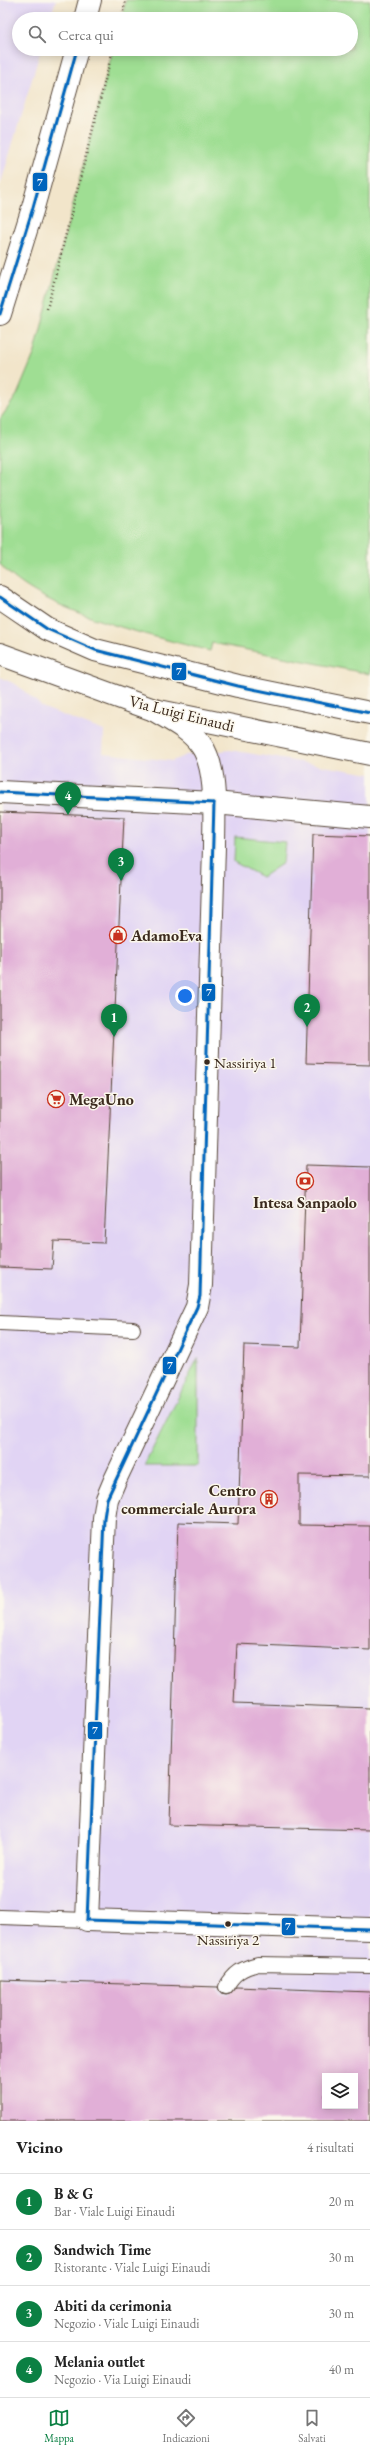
<!DOCTYPE html>
<html lang="it">
<head>
<meta charset="utf-8">
<style>
  body { margin:0; font-family:"EB Garamond",serif; background:#f2f2f2; color:#222 }
  .controls { position:absolute; right:12px; bottom:12px; display:grid; overflow:hidden; border-radius:0px; box-shadow:0 2px 10px #0003 }
  .controls button { width:36px; height:36px; display:grid; place-items:center; padding:0; border:0; border-bottom:1px solid #e0e0e0; background:#fff; color:#222; font:20px sans-serif }
  .you { position:absolute; left:185px; top:996px; width:14px; height:14px; margin:-10px; border:3px solid #fff; border-radius:50%; background:#1a73e8; box-shadow:0 0 0 6px #1a73e833 }
  .badge { display:grid; place-items:center; width:26px; height:26px; border-radius:50%; background:#0b8043; color:#fff; font-size:13px; font-weight:700 }
  .pin { position:absolute; translate:-50% -33px; filter:drop-shadow(0 1px 2px #0008) }
  .pin::after { content:''; position:absolute; top:21px; width:14px; height:12px; background:inherit; clip-path:polygon(0 0,100% 0,50% 100%) }
  .list { margin:0; padding:0; list-style:none }
  h2 { display:flex; justify-content:space-between; align-items:center; height:52px; margin:0; padding:0 16px; font-size:17px }
  h2 small { font-size:13px; font-weight:400; color:#767676 }
  .list li { display:grid; grid-template-columns:26px 1fr auto; gap:12px; align-items:center; box-sizing:border-box; height:56px; padding:0 16px; border-top:1px solid #e0e0e0 }
  .list b { display:block; font-size:15px; white-space:nowrap }
  .list p { margin:0; font-size:13px; white-space:nowrap; color:#767676 }
  .list em { font-size:13px; font-style:normal; color:#767676 }
  .icon { flex:none; width:22px; height:22px; fill:none; stroke:currentColor; stroke-width:2; stroke-linecap:round; stroke-linejoin:round }
  .map { position:relative; flex:none; width:370px; height:2121px; overflow:hidden }
  .search { position:absolute; background:#fff; box-shadow:0 2px 10px #0003; left:12px; right:12px; top:12px; height:44px; display:flex; align-items:center; gap:10px; box-sizing:border-box; padding:0 14px; border-radius:22px; color:#767676; font-size:15px }
  .sheet { height:276px; background:#fff }
  nav { display:flex; justify-content:space-around; align-items:center; box-sizing:border-box; height:56px; border-top:1px solid #e0e0e0; background:#fff; font-size:11px; color:#767676 }
  nav a { display:grid; justify-items:center; gap:2px }
  nav .on { color:#0b8043 }
  .map>svg:first-child { display:block }
  .built { fill:#e1d4f4; fill-rule:evenodd }
  .green { fill:#9fde93; stroke:#6d8458 }
  .building { fill:#e1afd7; fill-rule:evenodd }
  .lines { fill:none; stroke-linecap:round; stroke-linejoin:round }
  .service-casing { stroke:#564638; stroke-width:16 }
  .minor-casing { stroke:#564638; stroke-width:24 }
  .secondary-casing { stroke:#564638; stroke-width:24 }
  .path { stroke:#564638; stroke-width:2.5; stroke-dasharray:1 3; stroke-linecap:butt }
  .service { stroke:#fff; stroke-width:14 }
  .minor { stroke:#fff; stroke-width:22 }
  .secondary { stroke:#fff; stroke-width:22 }
  .bus-1-casing { stroke:#fbf7ec; stroke-width:6 }
  .bus-1 { stroke:#0065bd; stroke-width:3 }
  .bus-dot { fill:#3b2a1e; stroke:#fbf7ec; stroke-width:1.5 }
  .labels { text-anchor:middle; stroke-width:3; stroke-linejoin:round; paint-order:stroke }
  .bus-label { font-size:15px; fill:#3b2a1e; stroke:#fbf7ec; text-anchor:start }
  .street-label { font-size:16px; fill:#3b2a1e; stroke:#fbf7ec }
  .poi-label { font-size:16px; font-weight:bold; fill:#3b2a1e; stroke:#fbf7ec; text-anchor:start }
  .line-badge { stroke:#fbf7ec; stroke-width:1.5 }
  .badge-label { font-size:11px; text-anchor:middle; font-weight:bold; fill:#fff }
</style>
</head>
<body>
<div class="map">
<svg width="370" height="2121" viewBox="0 0 370 2121">
  <rect width="100%" height="100%" fill="#fbf7ec"/>
  <filter id="ink" filterUnits="userSpaceOnUse"><feTurbulence type="fractalNoise" baseFrequency=".025" numOctaves="2"/><feDisplacementMap in="SourceGraphic" scale="8" xChannelSelector="R" yChannelSelector="G"/><feConvolveMatrix kernelMatrix="1 2 1 2 8 2 1 2 1" color-interpolation-filters="sRGB"/></filter>
  <filter id="wash" filterUnits="userSpaceOnUse"><feTurbulence type="fractalNoise" baseFrequency=".012" numOctaves="4" result="noise"/><feDisplacementMap in="SourceGraphic" scale="16" xChannelSelector="R" yChannelSelector="G"/><feGaussianBlur stdDeviation="0.9" result="paint"/><feColorMatrix in="noise" values="0 0 0 0 0 0 0 0 0 0 0 0 0 0 0 0 0 1.4 0 .05"/><feComposite in="paint" operator="in"/></filter>
  <g filter="url(#wash)">
    <rect width="100%" height="100%" fill="#f2e5ca"/>
    <g class="built">
      <polygon points="0,0 56,0 50,19 19,19 19,49 41,49 0,186"/>
      <path d="M0,677l17,8 27,23 60,23 -1,22 69,8 14,-6 44,-5 140,24v1347h-370zM325,2076h30v30h-30z"/>
    </g>
    <g class="green">
      <path d="M126,0h244v674l-158,-31 -2,8c-58,-15 -172,-40 -210,-87v-145l17,-24 18,-43 78,-303h238v-30h-230z"/>
      <polygon points="235,837 285,842 283,863 262,877 234,862"/>
      <polygon points="198,1358 198,1466 144,1466"/>
    </g>
    <g id="blocks">
      <g class="building">
        <polygon points="0,812 124,817 104,1243 54,1241 52,1269 0,1267"/>
        <polygon points="313,834 370,836 370,1065 306,1063"/>
        <polygon points="306,1165 370,1167 370,1476 299,1475 299,1525 370,1526 370,1650 237,1644 234,1703 370,1708 370,1830 169,1825 178,1522 238,1524 244,1345 300,1347"/>
        <path d="M0,1980l218,7 3,7 5,1 4,-1 6,-7 134,5v129h-370zM325,2076h30v30h-30z"/>
      </g>
    </g>
  </g>
  <g filter="url(#ink)">
    <use href="#blocks" fill-opacity="0" stroke="#564638" stroke-width="1"/>
    <g class="lines">
      <g class="service-casing">
        <g id="service">
          <polyline points="0,1323 133,1329"/>
          <polyline points="0,1917 87,1920"/>
          <path d="M226,1987c8,-14 16,-19 32,-23l112,2"/>
        </g>
      </g>
      <g class="minor-casing">
        <g id="minor">
          <polyline points="85,19 90,0"/>
          <polyline points="0,314 32,211 77,49"/>
          <path d="M154,710c16,10 36,19 47,35 17,23 13,73 13,102l-13,438 -4,22 -82,173 -8,19 -3,19 -17,402 283,9"/>
          <polyline points="0,792 214,803 370,817"/>
        </g>
      </g>
      <g class="secondary-casing">
        <g id="secondary">
          <polyline points="0,597 47,629 95,650 238,686 370,713"/>
          <polyline points="0,654 154,710 370,754"/>
        </g>
      </g>
      <g class="path">
        <polyline points="121,19 126,0"/>
        <polyline points="47,309 113,49"/>
      </g>
      <use href="#service" class="service"/>
      <use href="#minor" class="minor"/>
      <use href="#secondary" class="secondary"/>
      <g class="bus-1-casing">
        <g id="bus-1">
          <polyline points="0,314 32,211 77,49"/>
          <polyline points="0,597 47,629 95,650 238,686 370,713"/>
          <polyline points="0,792 214,803"/>
          <polyline points="87,1920 104,1518 107,1499 197,1307 200,1296 214,803"/>
          <polyline points="87,1920 370,1929"/>
        </g>
      </g>
      <use href="#bus-1" class="bus-1"/>
    </g>
  </g>
  <defs>
    <g id="shop-ring" transform="scale(0.9)"><circle r="9.5" fill="#fbf7ec" stroke="#c8321e" stroke-width="1.5"/><path d="M-5-2.5h2.3a2.7 3.5 0 0 1 5.4 0H5L5.5 6h-11ZM-1.5-2.5h3a1.5 2.3 0 0 0-3 0Z" fill="#c8321e"/></g>
    <g id="supermarket-ring" transform="scale(0.9)"><circle r="9.5" fill="#fbf7ec" stroke="#c8321e" stroke-width="1.5"/><path d="M-6-5.5h2.5l.6 2H6L4.5 2H-2.5L-4.4-4H-6ZM-1.5 3.2a1.3 1.3 0 1 0 .1 0ZM3 3.2a1.3 1.3 0 1 0 .1 0Z" fill="#c8321e"/></g>
    <g id="bank-ring" transform="scale(0.9)"><circle r="9.5" fill="#fbf7ec" stroke="#c8321e" stroke-width="1.5"/><path d="M-6-4H6V4H-6ZM0-2.3a2.3 2.3 0 1 0 0 4.6a2.3 2.3 0 1 0 0-4.6Z" fill="#c8321e"/></g>
    <g id="building-ring" transform="scale(0.9)"><circle r="9.5" fill="#fbf7ec" stroke="#c8321e" stroke-width="1.5"/><path d="M-4-6H4V6H1V3H-1V6H-4ZM-2.5-4.3h1.7v1.8h-1.7ZM.8-4.3h1.7v1.8H.8ZM-2.5-1h1.7V.8h-1.7ZM.8-1h1.7V.8H.8Z" fill="#c8321e"/></g>
  </defs>
  <g fill-rule="evenodd">
    <use href="#shop-ring" x="118" y="935"/>
    <use href="#supermarket-ring" x="56" y="1099"/>
    <use href="#bank-ring" x="305" y="1181"/>
    <use href="#building-ring" x="269" y="1499"/>
  </g>
  <g class="bus-dot">
    <circle cx="207" cy="1062" r="3.5"/>
    <circle cx="228" cy="1924" r="3.5"/>
  </g>
  <g class="labels">
    <g class="bus-label">
      <text x="214" y="1068">Nassiriya 1</text>
      <text x="228" y="1945" text-anchor="middle">Nassiriya 2</text>
    </g>
    <g class="street-label">
      <text transform="translate(182 713) rotate(14)" y="6">Via Luigi Einaudi</text>
    </g>
    <g class="poi-label">
      <text x="131" y="941">AdamoEva</text>
      <text x="69" y="1105">MegaUno</text>
      <text x="305" y="1208" text-anchor="middle">Intesa Sanpaolo</text>
      <text x="256" y="1496" text-anchor="end">Centro<tspan x="256" dy="18">commerciale Aurora</tspan></text>
    </g>
  </g>
  <g class="line-badge">
    <rect x="32" y="172" width="16" height="20" rx="4" fill="#0065bd"/>
    <rect x="171" y="662" width="16" height="19" rx="4" fill="#0065bd"/>
    <rect x="201" y="983" width="15" height="19" rx="4" fill="#0065bd"/>
    <rect x="162" y="1356" width="15" height="19" rx="4" fill="#0065bd"/>
    <rect x="87" y="1721" width="16" height="19" rx="4" fill="#0065bd"/>
    <rect x="281" y="1917" width="15" height="19" rx="4" fill="#0065bd"/>
  </g>
  <g class="badge-label">
    <text x="40" y="186">7</text>
    <text x="179" y="675">7</text>
    <text x="209" y="996">7</text>
    <text x="170" y="1369">7</text>
    <text x="95" y="1734">7</text>
    <text x="288" y="1930">7</text>
  </g>
</svg>
<div class="controls">
<button><svg class="icon" aria-label="layers" viewBox="0 0 24 24"><path d="M12 4l9 5-9 5-9-5zM3 14l9 5 9-5"/></svg></button>
</div>
<div class="you"></div>
<div class="pin badge" style="left:114px;top:1037px">1</div>
<div class="pin badge" style="left:307px;top:1027px">2</div>
<div class="pin badge" style="left:121px;top:881px">3</div>
<div class="pin badge" style="left:68px;top:815px">4</div>
<div class="search"><svg class="icon" aria-label="search" viewBox="0 0 24 24"><circle cx="10" cy="10" r="6"/><path d="M15 15l6 6"/></svg>Cerca qui</div>
</div>
<section class="sheet">
<h2>Vicino<small>4 risultati</small></h2>
<ul class="list">
<li><span class="badge">1</span><div><b>B &amp; G</b><p>Bar · Viale Luigi Einaudi</p></div><em>20 m</em></li>
<li><span class="badge">2</span><div><b>Sandwich Time</b><p>Ristorante · Viale Luigi Einaudi</p></div><em>30 m</em></li>
<li><span class="badge">3</span><div><b>Abiti da cerimonia</b><p>Negozio · Viale Luigi Einaudi</p></div><em>30 m</em></li>
<li><span class="badge">4</span><div><b>Melania outlet</b><p>Negozio · Via Luigi Einaudi</p></div><em>40 m</em></li>
</ul>
</section>
<nav>
<a class="on"><svg class="icon" aria-label="map" viewBox="0 0 24 24"><path d="M3 6l6-2 6 2 6-2v14l-6 2-6-2-6 2zM9 4v14M15 6v14"/></svg>Mappa</a>
<a><svg class="icon" aria-label="directions" viewBox="0 0 24 24"><path d="M12 3l9 9-9 9-9-9zM9 14v-3h6M13 9l2 2-2 2"/></svg>Indicazioni</a>
<a><svg class="icon" aria-label="saved" viewBox="0 0 24 24"><path d="M7 4h10v16l-5-4-5 4z"/></svg>Salvati</a>
</nav>
</body>
</html>
